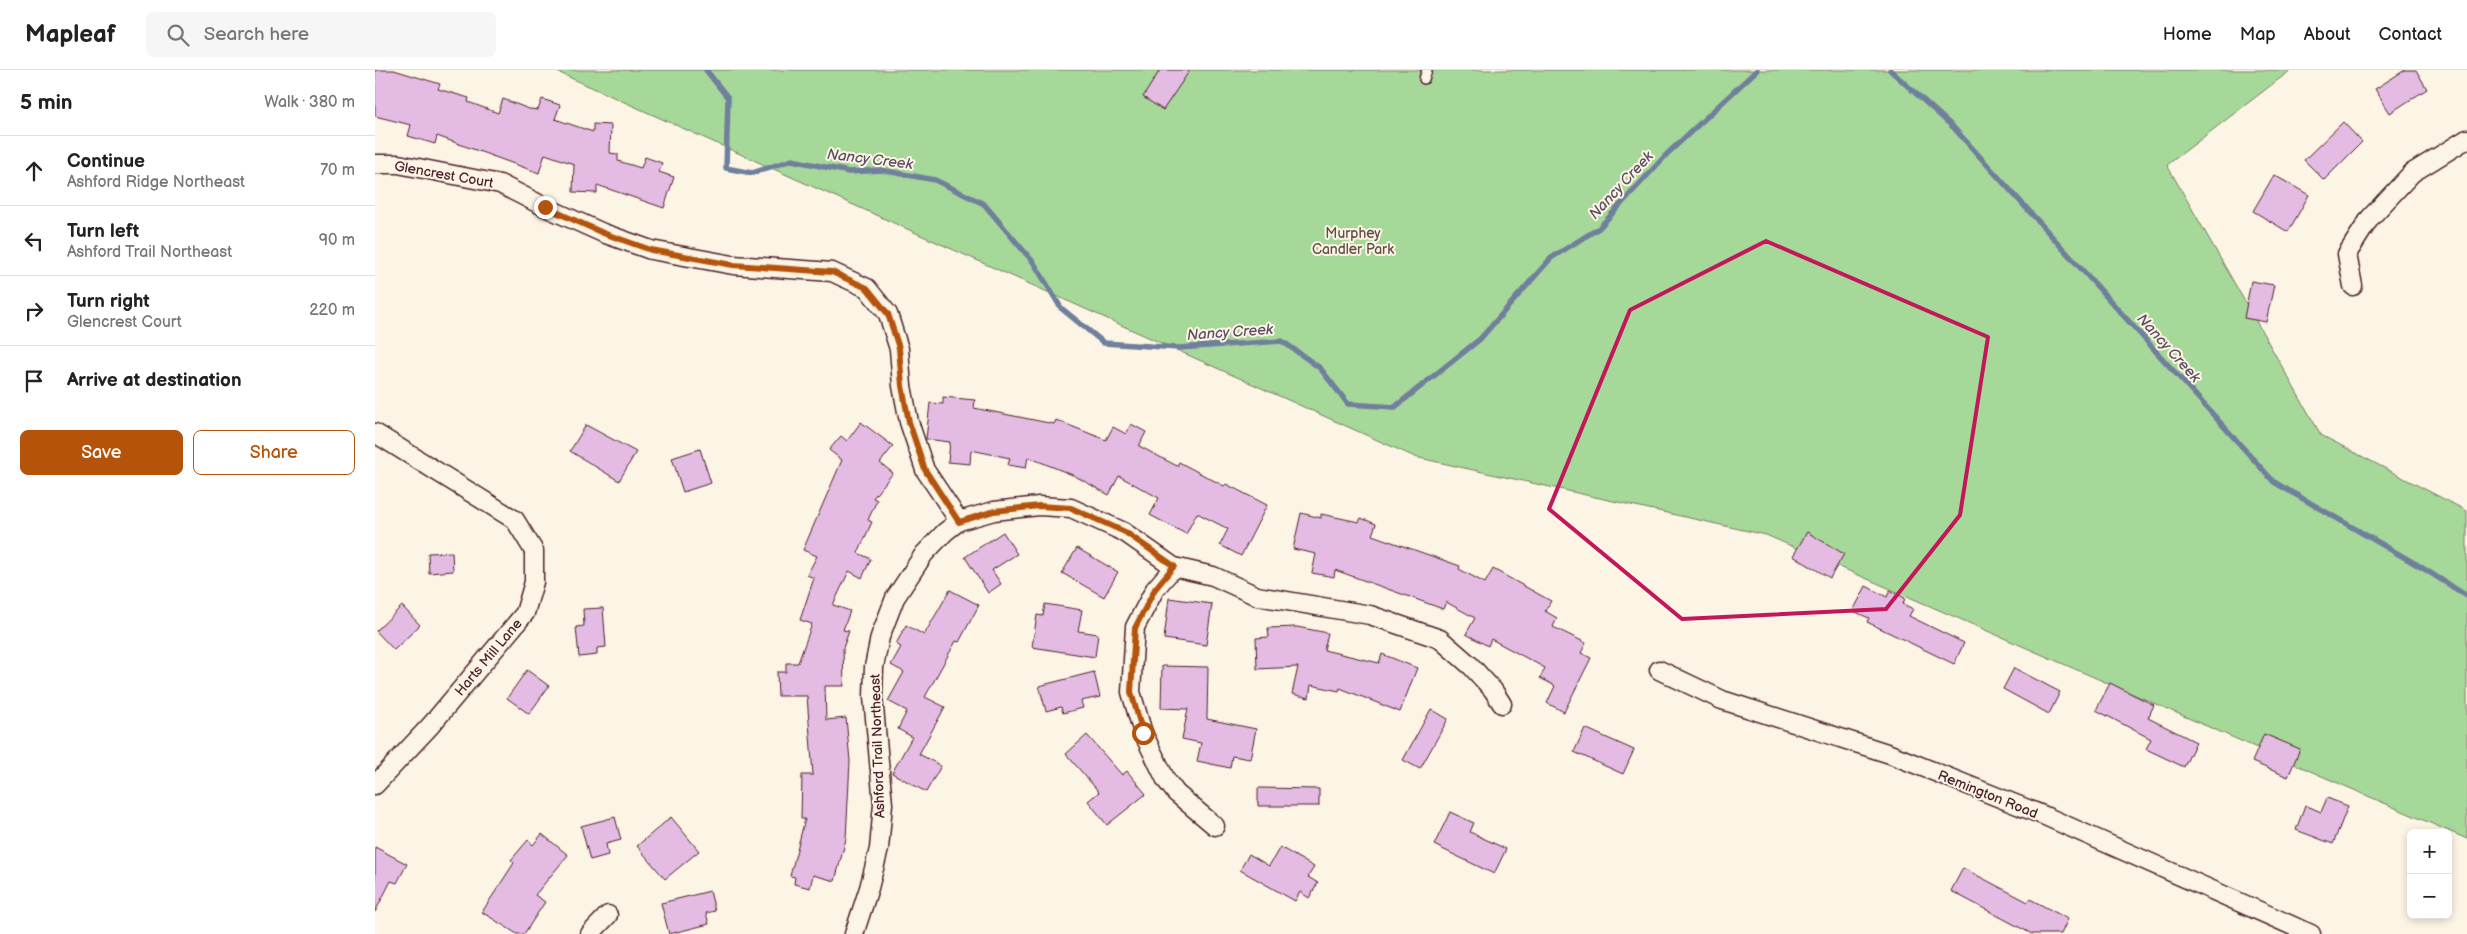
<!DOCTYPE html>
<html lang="en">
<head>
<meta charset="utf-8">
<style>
  body { margin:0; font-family:"Balsamiq Sans",sans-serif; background:#f6f6f6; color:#222 }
  .controls { position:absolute; right:15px; bottom:15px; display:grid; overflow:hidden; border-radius:8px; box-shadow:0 2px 8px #0003 }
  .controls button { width:45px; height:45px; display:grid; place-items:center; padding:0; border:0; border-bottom:1px solid #e0e0e0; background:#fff; color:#222; font:25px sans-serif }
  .stop { position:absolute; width:15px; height:15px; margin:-11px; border:4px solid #b45309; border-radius:50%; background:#fff }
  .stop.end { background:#b45309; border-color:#fff; box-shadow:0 1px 5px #0008 }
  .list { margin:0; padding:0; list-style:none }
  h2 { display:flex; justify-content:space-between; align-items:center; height:65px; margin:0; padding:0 20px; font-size:21px }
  h2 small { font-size:16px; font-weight:400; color:#767676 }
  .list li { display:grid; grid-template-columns:32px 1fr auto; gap:15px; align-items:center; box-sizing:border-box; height:70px; padding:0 20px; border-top:1px solid #e0e0e0 }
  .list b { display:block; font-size:19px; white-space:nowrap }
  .list p { margin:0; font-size:16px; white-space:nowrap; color:#767676 }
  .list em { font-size:16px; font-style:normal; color:#767676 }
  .actions { display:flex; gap:10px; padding:15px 20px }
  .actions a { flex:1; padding:11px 0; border:1px solid #b45309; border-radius:8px; text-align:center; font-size:18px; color:#b45309 }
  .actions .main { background:#b45309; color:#fff }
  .icon { flex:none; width:28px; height:28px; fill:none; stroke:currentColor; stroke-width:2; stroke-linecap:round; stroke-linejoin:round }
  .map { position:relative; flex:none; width:2092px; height:864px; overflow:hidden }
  header { display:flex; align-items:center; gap:30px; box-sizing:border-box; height:70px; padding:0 25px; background:#fff; border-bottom:1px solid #e0e0e0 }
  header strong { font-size:24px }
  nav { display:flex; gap:28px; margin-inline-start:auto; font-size:18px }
  .search { width:350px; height:45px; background:#f6f6f6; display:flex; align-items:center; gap:12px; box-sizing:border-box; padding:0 18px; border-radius:8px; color:#767676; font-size:19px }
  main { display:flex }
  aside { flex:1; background:#fff }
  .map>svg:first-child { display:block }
  .green { fill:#a6d899; stroke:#787c62 }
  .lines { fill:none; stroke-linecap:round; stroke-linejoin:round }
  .stream { stroke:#707f9c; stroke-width:5.5 }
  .building { fill:#e4bce3; stroke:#4a1f2b }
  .service-casing { stroke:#4a1f2b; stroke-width:12 }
  .minor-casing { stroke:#4a1f2b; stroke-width:21 }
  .service { stroke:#fcf5e5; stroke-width:9 }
  .minor { stroke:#fcf5e5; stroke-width:18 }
  .route { stroke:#b45309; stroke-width:6 }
  .marked { fill:none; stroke:#c2185b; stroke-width:4; stroke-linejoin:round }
  .labels { text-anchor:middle; stroke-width:4; stroke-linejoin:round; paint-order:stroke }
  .street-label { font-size:14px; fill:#4a1f2b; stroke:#fcf5e5 }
  .park-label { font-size:14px; fill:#614d46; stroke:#fcf5e5 }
  .water-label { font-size:15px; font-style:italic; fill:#5d4f63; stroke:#fcf5e5 }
</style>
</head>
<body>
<header>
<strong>Mapleaf</strong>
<div class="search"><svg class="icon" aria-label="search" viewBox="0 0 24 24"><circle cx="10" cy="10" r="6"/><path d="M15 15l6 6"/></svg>Search here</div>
<nav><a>Home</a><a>Map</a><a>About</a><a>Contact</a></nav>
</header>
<main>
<aside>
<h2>5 min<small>Walk · 380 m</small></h2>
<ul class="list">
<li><svg class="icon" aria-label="ahead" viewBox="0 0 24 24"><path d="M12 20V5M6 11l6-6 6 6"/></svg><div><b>Continue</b><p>Ashford Ridge Northeast</p></div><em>70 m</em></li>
<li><svg class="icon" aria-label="left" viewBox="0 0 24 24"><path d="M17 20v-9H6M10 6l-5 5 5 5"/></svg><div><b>Turn left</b><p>Ashford Trail Northeast</p></div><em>90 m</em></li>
<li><svg class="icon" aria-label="right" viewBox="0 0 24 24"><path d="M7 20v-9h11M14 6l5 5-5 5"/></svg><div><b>Turn right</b><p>Glencrest Court</p></div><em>220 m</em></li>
<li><svg class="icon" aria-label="arrive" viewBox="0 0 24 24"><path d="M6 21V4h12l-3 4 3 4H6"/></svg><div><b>Arrive at destination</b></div></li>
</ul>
<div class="actions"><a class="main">Save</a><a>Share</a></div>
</aside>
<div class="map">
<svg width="2092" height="864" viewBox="0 0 2092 864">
  <rect width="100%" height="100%" fill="#fcf5e5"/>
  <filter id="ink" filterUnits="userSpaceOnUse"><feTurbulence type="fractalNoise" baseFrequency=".02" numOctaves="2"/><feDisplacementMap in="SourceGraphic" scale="10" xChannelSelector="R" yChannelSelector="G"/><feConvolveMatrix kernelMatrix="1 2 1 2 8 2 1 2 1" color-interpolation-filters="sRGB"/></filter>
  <g filter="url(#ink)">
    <polygon class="green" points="178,0 1916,0 1792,95 1946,365 2092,441 2092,769 1391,465 1040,387"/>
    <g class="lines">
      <g class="stream">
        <polyline points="331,0 353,28 351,98 377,103 417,90 474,102 506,100 560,110 609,134 659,193 686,238 729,273 804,278 907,271 945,298 973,334 1020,337 1105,269 1176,188 1224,158 1292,84 1382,0"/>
        <polyline points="1515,0 1578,57 1899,412 2046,497 2092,526"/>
      </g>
    </g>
    <g class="building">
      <polygon points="0,0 19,0 65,14 63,19 94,28 93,32 123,43 128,29 154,39 163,40 167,29 185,35 180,49 218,62 218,54 236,55 235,83 243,84 243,91 266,98 270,87 287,93 284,102 299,107 289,138 222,115 222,123 198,122 199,94 170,84 164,103 62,66 60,74 33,66 36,55 0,46"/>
      <polygon points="785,0 815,0 788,40 768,27"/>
      <polygon points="2030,0 2041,0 2052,19 2015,43 2000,19"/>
      <polygon points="1968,52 1987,72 1949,110 1929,90"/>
      <polygon points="1899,105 1934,125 1913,162 1878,141"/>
      <polygon points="1876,211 1899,215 1891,252 1869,248"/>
      <polygon points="568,327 600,330 599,338 679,354 681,350 731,370 738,357 751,364 756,354 771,362 764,376 802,396 804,392 849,416 851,414 892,435 866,486 845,475 853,459 822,443 811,464 775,445 784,428 744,406 734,425 700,406 653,387 651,398 633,395 635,388 596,380 595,394 573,392 575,372 551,369 555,333 568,334"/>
      <polygon points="486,352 518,376 505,393 518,403 498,428 502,430 493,450 497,452 483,483 496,489 487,508 474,501 458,535 475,541 468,560 474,561 468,578 469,616 450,616 451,650 471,648 475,691 471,769 460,811 438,805 435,818 419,814 420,807 415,806 430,749 426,749 427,705 438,705 432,626 403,626 402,602 411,602 411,593 423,593 437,554 425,550 439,508 432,505 442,486 428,480 467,390 454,380 466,366 472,371"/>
      <polygon points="211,355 261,382 244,411 195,381"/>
      <polygon points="325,379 336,413 308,422 297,388"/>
      <polygon points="926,443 946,448 946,444 984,452 986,448 1001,454 997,465 1085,496 1084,499 1110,513 1118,499 1176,531 1170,541 1182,548 1178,557 1211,573 1206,583 1216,588 1189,642 1172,633 1180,616 1165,608 1170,598 1116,569 1113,576 1091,564 1100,548 1071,532 1068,539 960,500 959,507 937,503 941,484 918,479"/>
      <polygon points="628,462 642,484 617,500 626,514 613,523 590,487"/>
      <polygon points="1432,462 1469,484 1455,508 1418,486"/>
      <polygon points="702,478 743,502 729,527 687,503"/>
      <polygon points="77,482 78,501 54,503 53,483"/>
      <polygon points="1491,516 1512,527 1515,520 1530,528 1528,534 1538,539 1534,546 1589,573 1579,594 1492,552 1494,548 1478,541"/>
      <polygon points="575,520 604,535 584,572 581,571 550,627 570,637 544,684 566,696 551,722 517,703 537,667 523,659 532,641 513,631 529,602 516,595 526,577 521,574 531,555 549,565"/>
      <polygon points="794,528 837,534 831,575 789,569"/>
      <polygon points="670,534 707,540 703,561 723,564 720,587 657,577 662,545 668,546"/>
      <polygon points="27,536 45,555 19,580 1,561"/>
      <polygon points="228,538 231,577 222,578 222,585 204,587 201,557 209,556 208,539"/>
      <polygon points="922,557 953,563 949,580 1004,593 1007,584 1042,598 1025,642 965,618 964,621 936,615 934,628 917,624 923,597 882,599 881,568 894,567 893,558"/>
      <polygon points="787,596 833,597 832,649 881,659 875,689 857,686 855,698 822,691 826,673 807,669 813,639 786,638"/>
      <polygon points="1639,598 1685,622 1674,644 1628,619"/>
      <polygon points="152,600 174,616 154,644 132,628"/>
      <polygon points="719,602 725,627 706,631 708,638 688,643 686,637 671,641 664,616"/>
      <polygon points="1735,613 1779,635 1773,648 1821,672 1809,697 1771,679 1776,669 1721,640"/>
      <polygon points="1056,639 1073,649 1045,699 1028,690"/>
      <polygon points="1210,658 1259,680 1248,704 1199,682"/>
      <polygon points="1889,664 1925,679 1913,707 1877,692"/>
      <polygon points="712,665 747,705 752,701 771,724 732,755 713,731 724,722 691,684"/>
      <polygon points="883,718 944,719 944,736 883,736"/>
      <polygon points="1952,728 1973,736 1958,774 1921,760 1930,735 1946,742"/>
      <polygon points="1075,742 1099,753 1095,762 1131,779 1119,804 1059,775"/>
      <polygon points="240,747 246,770 231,774 233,785 215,790 206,756"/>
      <polygon points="296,747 324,781 290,809 262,776"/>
      <polygon points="167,764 193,785 160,825 170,832 149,864 142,864 107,842 139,793 136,790 153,770 158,775"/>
      <polygon points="0,777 32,794 22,813 16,811 0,842"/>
      <polygon points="905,777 939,797 933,807 943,813 934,828 925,822 920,831 865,800 874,784 894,796"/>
      <polygon points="1588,798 1653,832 1655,829 1693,849 1686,864 1657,864 1576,821"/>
      <polygon points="335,821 340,841 331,843 334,854 294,864 286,833"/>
    </g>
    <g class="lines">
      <g class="service-casing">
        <polyline id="service" points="1049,9 1052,0"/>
      </g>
      <g class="minor-casing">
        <g id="minor">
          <polyline points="0,94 23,94 125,114 170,137 228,163 276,180 358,195 457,202 492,218 513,244 524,279 527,316 534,352 550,400 584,451"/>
          <polyline points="1978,216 1972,184 1995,148 2037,103 2092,69"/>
          <polyline points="0,363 140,450 159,481 159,512 150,543 56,655 0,715"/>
          <polyline points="799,497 780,519 760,557 756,622 768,663 791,710 801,723 840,756"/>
          <polyline points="1284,600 1347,630 1515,684 1670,746 1936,864"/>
          <polyline points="215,864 233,845"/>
          <polyline points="479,864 494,818 504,779 508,734 498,627 499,597 505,567 520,528 549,484 570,462 584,451 619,441 664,436 696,438 749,462 799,497 838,506 882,526 995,545 1065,569 1096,596 1118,620 1127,634"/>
        </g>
      </g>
      <use href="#service" class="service"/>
      <use href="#minor" class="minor"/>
    </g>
  </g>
  <g class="lines" filter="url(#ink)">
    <polyline class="route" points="170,137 228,163 276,180 358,195 457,202 492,218 513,244 524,278 527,316 534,352 550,400 584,452 619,441 664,436 696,438 750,462 799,496 780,519 760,558 756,622 768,663"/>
  </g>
  <path class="marked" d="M1391,171l222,96 -28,178 -74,94 -204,10 -133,-110 81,-199z"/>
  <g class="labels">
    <g class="street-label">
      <text transform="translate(69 104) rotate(10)" y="5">Glencrest Court</text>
      <text transform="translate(113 587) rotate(-50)" y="5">Harts Mill Lane</text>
      <text transform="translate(502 676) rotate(-92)" y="5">Ashford Trail Northeast</text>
      <text transform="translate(1613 724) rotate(22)" y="5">Remington Road</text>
    </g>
    <g class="park-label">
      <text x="978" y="168">Murphey<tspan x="978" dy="16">Candler Park</tspan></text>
    </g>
    <g class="water-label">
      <text transform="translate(495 89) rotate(7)" y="5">Nancy Creek</text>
      <text transform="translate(1246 115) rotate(-47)" y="5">Nancy Creek</text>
      <text transform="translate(855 262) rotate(-4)" y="5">Nancy Creek</text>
      <text transform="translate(1794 278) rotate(48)" y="5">Nancy Creek</text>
    </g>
  </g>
</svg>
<div class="controls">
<button>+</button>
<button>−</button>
</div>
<div class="stop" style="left:768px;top:663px"></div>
<div class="stop end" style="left:170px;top:137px"></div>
</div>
</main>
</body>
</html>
